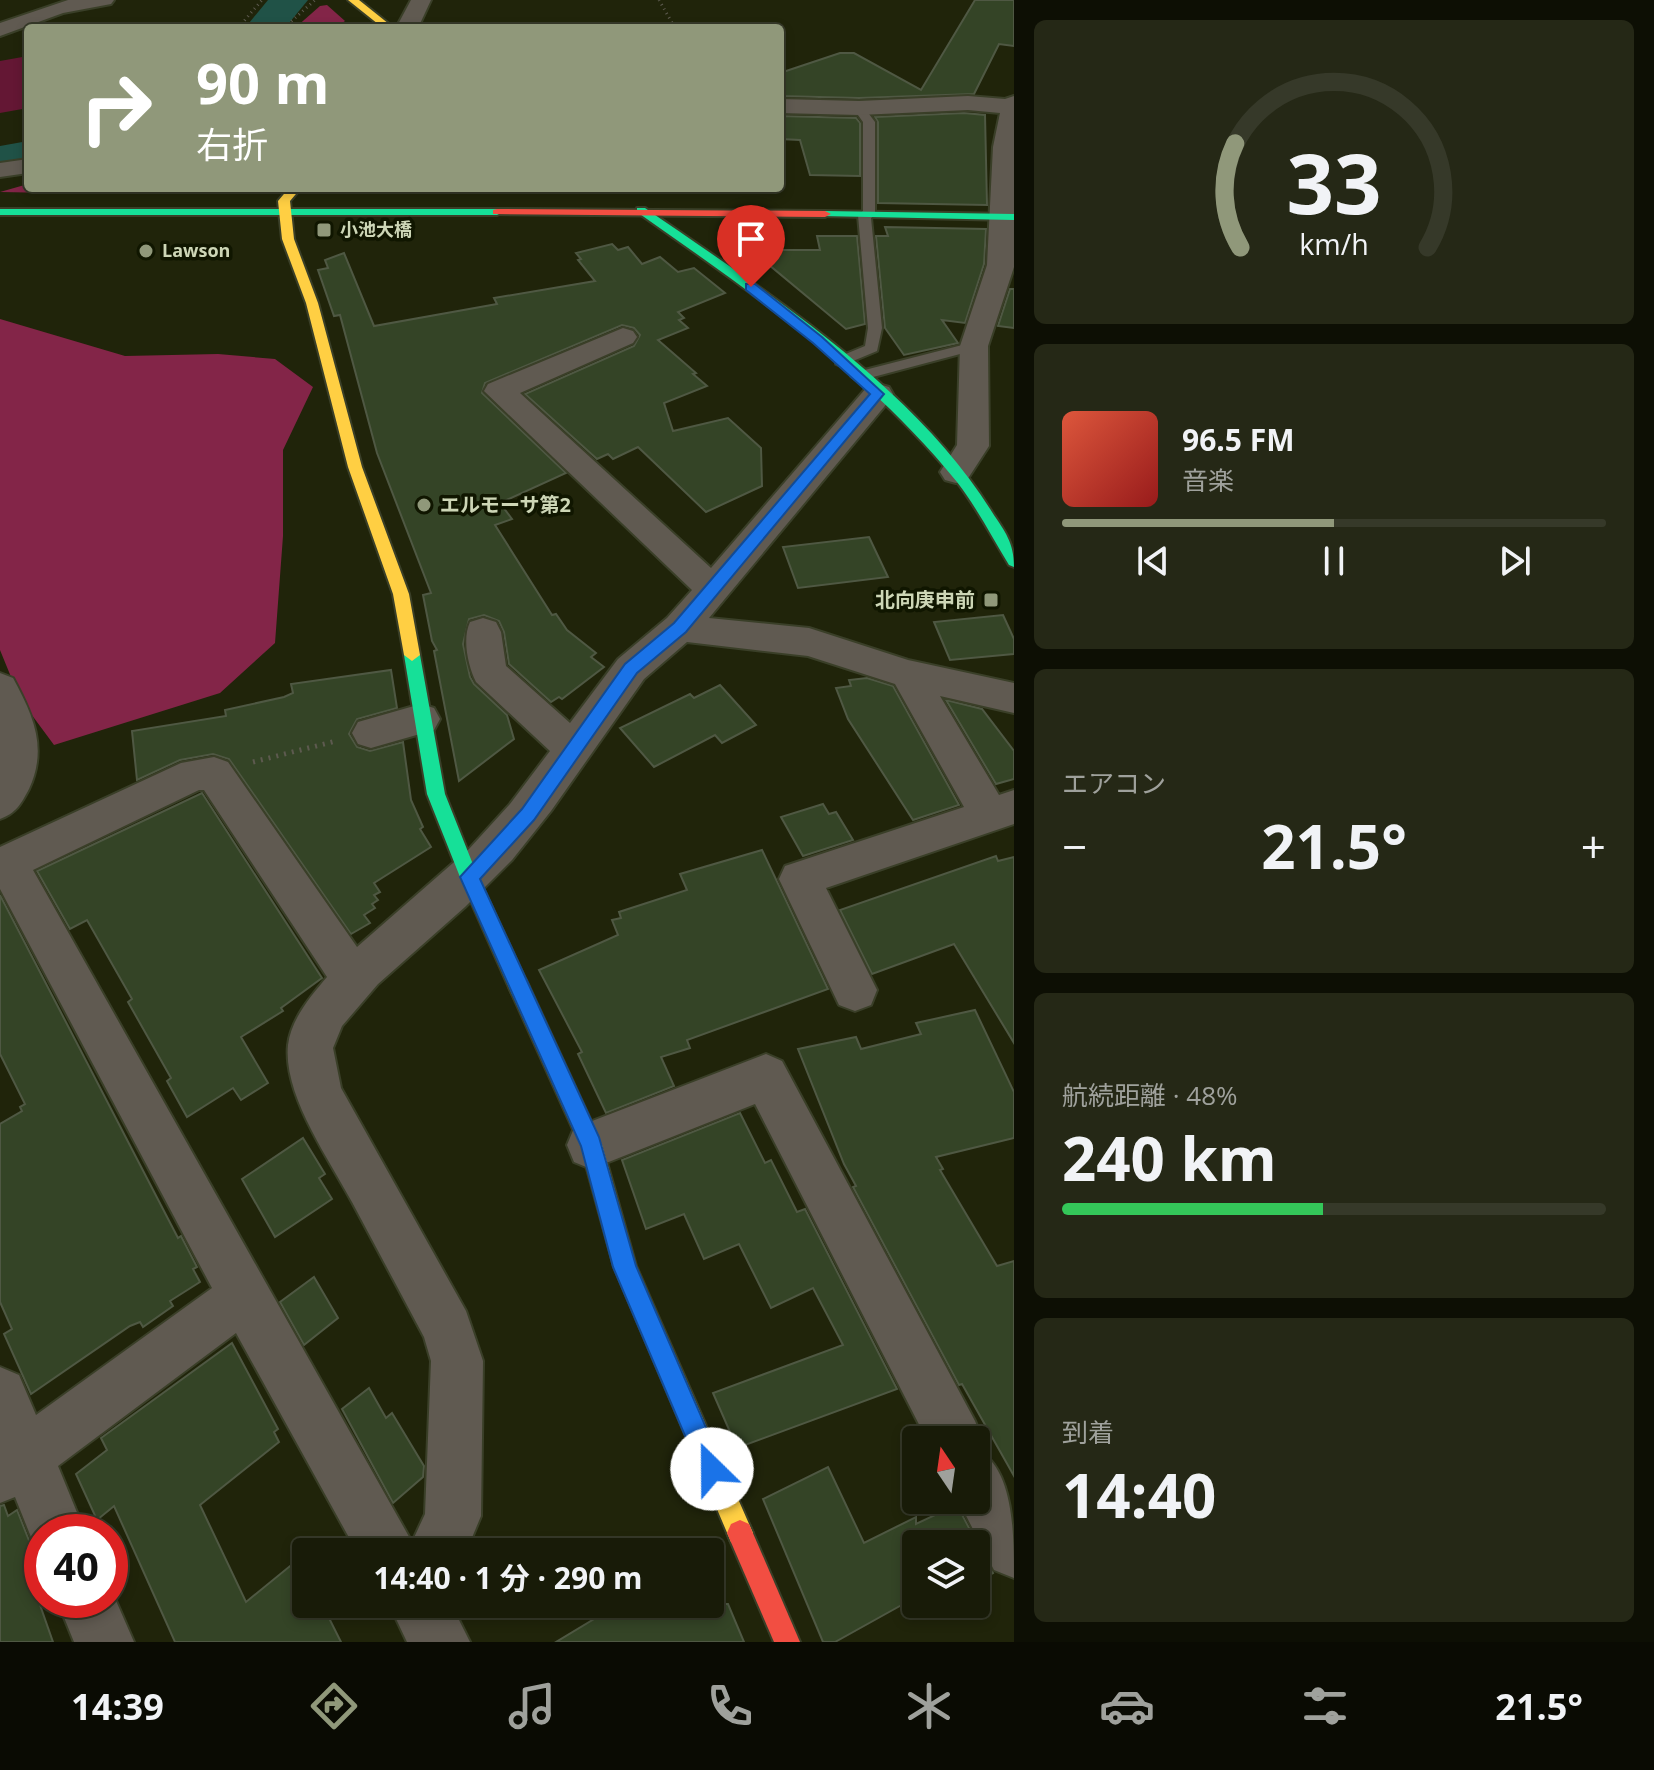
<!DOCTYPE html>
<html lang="ja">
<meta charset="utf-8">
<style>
:root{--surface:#181b08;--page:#252816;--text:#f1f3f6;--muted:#9fa19c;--line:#363929;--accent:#90987a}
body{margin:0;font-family:"Open Sans","Noto Sans JP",sans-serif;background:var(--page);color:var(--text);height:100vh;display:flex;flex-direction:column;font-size:30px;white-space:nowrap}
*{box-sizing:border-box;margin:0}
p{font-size:26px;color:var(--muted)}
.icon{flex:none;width:44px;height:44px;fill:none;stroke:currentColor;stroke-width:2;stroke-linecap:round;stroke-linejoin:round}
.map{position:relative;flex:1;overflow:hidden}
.details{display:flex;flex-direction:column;gap:20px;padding:20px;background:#0d0f04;width:640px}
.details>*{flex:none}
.guide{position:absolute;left:24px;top:24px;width:760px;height:168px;border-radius:8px;box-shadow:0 4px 12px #0003,0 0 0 2px var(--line);background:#90987a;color:#fff;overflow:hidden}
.needle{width:52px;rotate:347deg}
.tools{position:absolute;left:902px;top:1426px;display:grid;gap:16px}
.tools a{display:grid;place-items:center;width:88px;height:88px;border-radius:8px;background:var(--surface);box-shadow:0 4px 12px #0003,0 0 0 2px var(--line);font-size:40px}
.speed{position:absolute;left:24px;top:1514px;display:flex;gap:16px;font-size:40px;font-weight:700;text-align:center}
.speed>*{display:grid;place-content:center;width:104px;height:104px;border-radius:50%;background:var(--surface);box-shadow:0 4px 12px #0003,0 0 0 2px var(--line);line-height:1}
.speed .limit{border:12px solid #d22;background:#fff;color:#111}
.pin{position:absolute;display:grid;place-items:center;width:68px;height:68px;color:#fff;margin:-82px -34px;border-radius:50% 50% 50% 0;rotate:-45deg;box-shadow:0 0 8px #0007}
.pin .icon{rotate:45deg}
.me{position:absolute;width:88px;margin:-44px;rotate:337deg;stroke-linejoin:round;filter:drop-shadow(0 0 6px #0008)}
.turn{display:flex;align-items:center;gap:28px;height:168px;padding:0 40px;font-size:36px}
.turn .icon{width:104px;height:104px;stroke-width:2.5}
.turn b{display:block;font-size:56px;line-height:68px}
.big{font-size:60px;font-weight:700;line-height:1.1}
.details .card{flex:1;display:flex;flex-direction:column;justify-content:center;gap:12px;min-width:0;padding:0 28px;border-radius:12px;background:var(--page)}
.details .dial{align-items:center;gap:0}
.dial svg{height:208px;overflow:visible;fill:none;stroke:var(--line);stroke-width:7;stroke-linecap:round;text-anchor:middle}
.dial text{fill:var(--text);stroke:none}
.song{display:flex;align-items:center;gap:24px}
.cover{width:96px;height:96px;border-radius:12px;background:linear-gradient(135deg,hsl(10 70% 55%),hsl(0 70% 35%))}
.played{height:8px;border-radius:4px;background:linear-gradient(90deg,var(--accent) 50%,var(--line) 50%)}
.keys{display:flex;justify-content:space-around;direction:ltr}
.heat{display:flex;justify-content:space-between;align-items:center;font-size:44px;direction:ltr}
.charge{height:12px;border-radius:6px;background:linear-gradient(90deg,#34c759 48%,var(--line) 0)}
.trip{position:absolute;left:292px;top:1538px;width:432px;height:80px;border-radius:8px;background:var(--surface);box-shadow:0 4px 12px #0003,0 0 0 2px var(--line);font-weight:700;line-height:80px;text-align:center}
.tabs{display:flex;height:128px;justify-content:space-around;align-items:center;background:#0a0b03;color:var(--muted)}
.tabs .icon{width:56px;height:56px}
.tabs .active{color:var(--accent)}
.tabs b{font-size:36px;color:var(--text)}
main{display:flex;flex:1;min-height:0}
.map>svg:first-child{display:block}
.green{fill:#641734}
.forest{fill:#832548}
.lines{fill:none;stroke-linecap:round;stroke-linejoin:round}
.river{fill:#205247;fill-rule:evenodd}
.building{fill:#344426;stroke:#4f5843;stroke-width:2}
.lane-casing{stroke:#3a3f28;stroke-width:4}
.street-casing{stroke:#3a3f28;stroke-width:4}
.fast-casing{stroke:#3a3f28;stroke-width:4}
.slow-casing{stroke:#3a3f28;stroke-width:4}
.jam-casing{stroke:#3a3f28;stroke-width:4}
.path-far1{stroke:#5d5a4f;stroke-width:3;stroke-dasharray:1 4;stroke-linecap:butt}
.path{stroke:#5d5a4f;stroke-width:5;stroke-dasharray:2 6;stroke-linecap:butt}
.lane{fill:#605a51;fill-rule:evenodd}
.street{fill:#605a51;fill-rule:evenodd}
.fast{fill:#16e098;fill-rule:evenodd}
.slow{fill:#ffcf43;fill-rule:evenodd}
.jam{fill:#f24e42;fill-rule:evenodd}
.route{fill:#1a73e8;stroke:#114b97;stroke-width:2}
.poi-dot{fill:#90987a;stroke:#101600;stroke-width:3}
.labels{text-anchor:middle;stroke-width:7;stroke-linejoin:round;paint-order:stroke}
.far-poi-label{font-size:18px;font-weight:bold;fill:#cdd6b6;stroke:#101600;text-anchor:start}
.poi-label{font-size:20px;font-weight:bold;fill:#cdd6b6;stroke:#101600;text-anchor:start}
</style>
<main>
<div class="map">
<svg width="1014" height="1642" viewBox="0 0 1014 1642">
<rect width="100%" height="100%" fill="#20240a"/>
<polygon class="green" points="28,56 28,108 0,113 0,61"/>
<g class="forest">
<polygon points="327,5 345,21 335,28 295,28 320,6"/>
<polygon points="28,184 28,188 125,188 109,194 0,192"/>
<polygon points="0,319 125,356 218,354 275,359 313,387 283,450 283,536 275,643 220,693 54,745 20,699 0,650"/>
</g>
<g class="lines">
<g class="river">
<polygon points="268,0 308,0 285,28 245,28"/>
<polygon points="28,141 28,167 0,172 0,146"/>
</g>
</g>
<g class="building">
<polygon points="975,0 1014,0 1014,46 999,44 974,94 859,98 780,96 780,73 840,53 854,53 921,90"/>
<polygon points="964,113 985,115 987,205 878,203 878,122 875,117"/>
<polygon points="780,116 856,118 860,123 860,176 810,175 800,140 780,139"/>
<polygon points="885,227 986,229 984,264 965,323 942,320 958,343 904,355 885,328 876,236 888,236"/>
<polygon points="817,236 857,236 865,324 846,329 751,250 820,250"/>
<polygon points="612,244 618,250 628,247 642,264 660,257 678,272 694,268 725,293 678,312 684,318 679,320 688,328 658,340 696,373 693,374 707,386 664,403 673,431 728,418 761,448 762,486 706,512 638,447 613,459 608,454 597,459 525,394 634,346 640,335 634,328 622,325 485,383 482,393 566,473 500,503 512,519 495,525 552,615 556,614 567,630 596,653 591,657 604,667 562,699 559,697 551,702 509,664 504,632 499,621 484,615 469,619 463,644 470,677 474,684 507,715 514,739 459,781 434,651 437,650 432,641 423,595 431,593 377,453 340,315 334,316 318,270 328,268 325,260 344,253 374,326 497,304 494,298 595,281 578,260 581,259 576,253"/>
<polygon points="1010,289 1014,289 1014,328 998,326"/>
<polygon points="869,537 888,577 798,588 783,547"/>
<polygon points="1003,615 1014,639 1014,654 950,660 934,622"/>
<polygon points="391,670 397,708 357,719 349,734 357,747 370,751 403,742 411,800 423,827 420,829 431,847 374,883 380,892 374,895 378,900 372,904 375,908 364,915 370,923 351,934 229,759 213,754 180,760 137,780 132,731 226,716 225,710 284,697 293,693 291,684"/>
<polygon points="867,678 893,686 959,805 913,820 848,719 836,688 851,686 849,680"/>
<polygon points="720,685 756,725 722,743 715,735 654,767 620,728 690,694 694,698"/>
<polygon points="946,700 982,709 1014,751 1014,779 996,784"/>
<polygon points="202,793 322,978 281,1008 283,1011 241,1037 268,1083 241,1100 233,1088 187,1117 167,1081 171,1078 128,1002 132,999 87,920 70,929 37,871"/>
<polygon points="823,804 829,814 836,812 853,840 803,856 781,817"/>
<polygon points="762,850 828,989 687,1040 690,1048 661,1057 674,1086 606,1113 578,1054 582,1052 539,970 618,935 612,920 621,918 619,912 687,890 680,874"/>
<polygon points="996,856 998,861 1014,857 1014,1043 954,944 872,974 840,910"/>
<polygon points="0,895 178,1238 181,1236 197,1267 193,1269 200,1282 170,1301 173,1306 143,1327 140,1322 130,1326 31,1394 4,1334 12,1329 0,1302 0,1124 22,1111 20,1107 25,1104 0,1054"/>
<polygon points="975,1010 1014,1092 1014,1138 936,1157 943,1169 940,1170 997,1266 1014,1261 1014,1476 962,1384 959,1385 853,1187 856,1186 844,1164 798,1049 856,1037 861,1049 921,1034 916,1023"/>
<polygon points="740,1113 765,1163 771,1160 797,1212 805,1209 897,1389 737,1448 713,1393 843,1345 813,1288 771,1308 739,1244 704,1259 684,1214 646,1229 622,1160"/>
<polygon points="303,1138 325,1174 319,1178 332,1199 275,1237 242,1179"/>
<polygon points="314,1277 338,1318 304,1345 280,1302"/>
<polygon points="232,1343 278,1429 274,1432 279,1442 200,1505 246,1602 306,1553 306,1604 322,1604 341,1642 175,1642 114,1506 97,1520 76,1474 107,1450 101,1438"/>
<polygon points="369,1388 386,1418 392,1413 424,1466 423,1477 393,1503 342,1409"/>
<polygon points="828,1467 864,1543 916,1517 916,1524 952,1507 954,1511 959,1509 993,1573 976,1582 976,1544 916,1544 916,1597 835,1642 823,1642 763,1499"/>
<polygon points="4,1505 8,1516 17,1510 34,1553 42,1557 42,1574 32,1582 53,1642 0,1642 0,1506"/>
<polygon points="619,1604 728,1604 744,1642 556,1642"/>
</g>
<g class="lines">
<g class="lane-casing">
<g id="lane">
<polygon points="855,106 863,106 875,122 875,215 871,218 882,328 877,351 841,366 836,364 836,358 865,346 868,328 858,215 863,211 863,122 853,108"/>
<polygon points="974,342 981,346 979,349 858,381 851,376 853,373"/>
</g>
</g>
<g class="street-casing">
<g id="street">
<polygon points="68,0 114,0 111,4 63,13 0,36 0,23"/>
<polygon points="411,0 431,0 418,28 396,28"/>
<polygon points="968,96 1005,99 1014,96 1014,267 988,346 989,446 967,480 956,483 945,480 940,472 957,445 960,346 987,265 993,147 1000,113 968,110 859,115 780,113 780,99 859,101"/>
<polygon points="28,159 28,173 0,177 0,163"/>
<path d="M 623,328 L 633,331 L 637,337 L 633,343 L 520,393 L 711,568 L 867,387 L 878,384 L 889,387 L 893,394 L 889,401 L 709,618 L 809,628 L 908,660 L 1014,683 L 1014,713 L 940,696 L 999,795 L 1014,790 L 1014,824 L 826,888 L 877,990 L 871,1005 L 855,1011 L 839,1005 L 779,879 L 785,866 L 964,807 L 895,684 L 808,656 L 687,642 L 644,679 L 551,811 L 512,860 L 465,907 L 378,984 L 342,1026 L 333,1048 L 341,1088 L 466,1311 L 483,1361 L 481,1516 L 466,1552 L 357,1552 L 236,1333 L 58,1466 L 85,1532 L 42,1532 L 42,1554 L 37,1552 L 15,1497 L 0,1503 L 0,1367 L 19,1375 L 36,1415 L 212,1288 L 0,889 L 0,847 L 181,763 L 214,757 L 228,762 L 357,947 L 469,849 L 510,804 L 550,751 L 476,682 C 468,666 462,639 470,622 L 483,618 L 496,622 L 501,632 L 506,666 L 570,723 L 618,659 L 667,618 L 692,590 L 484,391 L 488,384 ZM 199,790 L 204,790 L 327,977 C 311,996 291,1019 288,1045 C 283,1095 329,1159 352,1202 C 376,1247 400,1292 424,1337 L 431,1361 L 425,1514 L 412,1542 L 33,870 Z"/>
<path d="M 0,673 L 13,678 C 33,715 48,748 29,789 C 21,804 16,813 0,819 Z"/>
<polygon points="421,704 434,708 440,719 434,730 371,748 358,744 352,733 358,722"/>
<path d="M 766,1054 L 782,1061 L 975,1421 L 983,1440 L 979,1451 C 1014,1470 1014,1536 1014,1578 L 994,1570 L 958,1500 L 976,1500 L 976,1440 L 927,1440 L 755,1104 L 591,1169 L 574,1162 L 567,1145 L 574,1128 Z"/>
<polygon points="110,1587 134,1642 74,1642 57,1600 110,1600"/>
<polygon points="389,1604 451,1604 470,1642 407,1642"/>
</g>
</g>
<g class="fast-casing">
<g id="fast">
<path d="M 637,208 L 645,208 C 764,290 915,387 992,512 C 1005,532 1014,542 1014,567 L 1009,565 C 992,537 977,508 957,482 C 869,373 751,292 637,212 Z"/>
<polygon points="0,209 497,209 503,212 497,215 0,215"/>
<polygon points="825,211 1014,214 1014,220 821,216 821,212"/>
<polygon points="412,649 420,655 445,794 478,877 529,987 526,994 519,996 512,994 460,877 427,794 404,655"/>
</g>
</g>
<g class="slow-casing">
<g id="slow">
<polygon points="348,0 359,0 394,28 383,28"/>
<polygon points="289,188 301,188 290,201 294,239 318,303 362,467 409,594 420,655 412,661 404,655 393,594 348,467 306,303 282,239 278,201"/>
<polygon points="519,978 526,980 602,1145 636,1266 753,1533 749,1542 740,1546 731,1542 614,1267 581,1147 509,987 512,980"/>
</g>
</g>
<g class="jam-casing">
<g id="jam">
<polygon points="497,209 825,211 831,214 825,217 493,214 493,210"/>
<polygon points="740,1520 749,1524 800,1642 774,1642 727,1533 731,1524"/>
</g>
</g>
<g class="path-far1">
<polyline points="659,0 675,28"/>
<polyline points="238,28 262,0"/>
<polyline points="284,28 315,0"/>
</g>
<polyline class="path" points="253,762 336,741"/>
<use href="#lane" class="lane"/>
<use href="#street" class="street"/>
<use href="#fast" class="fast"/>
<use href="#slow" class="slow"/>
<use href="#jam" class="jam"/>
</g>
<polygon class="route" points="746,284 755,284 822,337 884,394 686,632 637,673 534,820 480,879 599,1137 636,1266 724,1469 721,1478 712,1481 703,1478 613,1267 581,1146 460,877 522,809 625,664 674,623 870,394 813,343 746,290"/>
<g class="poi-dot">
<rect x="316" y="222" width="16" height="16" rx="4"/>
<circle cx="146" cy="251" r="8"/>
<circle cx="424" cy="505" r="8"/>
<rect x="983" y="592" width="16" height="16" rx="4"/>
</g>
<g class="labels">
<g class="far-poi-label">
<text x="340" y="236">小池大橋</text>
<text x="162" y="257">Lawson</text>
</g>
<g class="poi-label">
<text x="440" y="512">エルモーサ第2</text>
<text x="975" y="607" text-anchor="end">北向庚申前</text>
</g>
</g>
</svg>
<div class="tools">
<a><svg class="needle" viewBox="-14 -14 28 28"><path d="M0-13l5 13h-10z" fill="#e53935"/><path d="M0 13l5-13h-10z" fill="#9fa19c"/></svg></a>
<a><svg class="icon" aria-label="layers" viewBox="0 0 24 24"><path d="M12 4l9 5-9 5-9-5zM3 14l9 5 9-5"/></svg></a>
</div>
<div class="speed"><div class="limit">40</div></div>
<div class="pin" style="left:751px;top:287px;background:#d93025"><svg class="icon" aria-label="arrive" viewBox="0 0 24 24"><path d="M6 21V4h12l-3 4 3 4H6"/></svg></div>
<svg class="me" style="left:712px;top:1469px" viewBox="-20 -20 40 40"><circle r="19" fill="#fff"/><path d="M0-13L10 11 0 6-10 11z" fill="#1a73e8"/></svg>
<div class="trip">14:40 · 1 分 · 290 m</div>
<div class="guide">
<div class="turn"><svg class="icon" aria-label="right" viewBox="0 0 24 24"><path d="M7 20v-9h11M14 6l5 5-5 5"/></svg><div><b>90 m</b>右折</div></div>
</div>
</div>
<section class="details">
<div class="card dial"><svg viewBox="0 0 100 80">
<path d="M14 69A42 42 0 1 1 86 69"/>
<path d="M14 69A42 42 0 0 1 12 29" stroke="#90987a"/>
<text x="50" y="56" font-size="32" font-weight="700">33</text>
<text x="50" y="72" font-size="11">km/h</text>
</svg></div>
<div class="card">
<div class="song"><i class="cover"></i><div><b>96.5 FM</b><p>音楽</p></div></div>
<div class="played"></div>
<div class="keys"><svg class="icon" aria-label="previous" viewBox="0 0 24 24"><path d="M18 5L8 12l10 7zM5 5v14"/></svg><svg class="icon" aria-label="pause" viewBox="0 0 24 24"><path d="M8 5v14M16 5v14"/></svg><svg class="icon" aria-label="next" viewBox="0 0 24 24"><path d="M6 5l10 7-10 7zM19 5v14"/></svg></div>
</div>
<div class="card"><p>エアコン</p>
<div class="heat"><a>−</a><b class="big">21.5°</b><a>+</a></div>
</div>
<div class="card"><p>航続距離 · 48%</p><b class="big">240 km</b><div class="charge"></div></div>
<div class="card"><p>到着</p><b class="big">14:40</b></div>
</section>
</main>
<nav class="tabs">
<b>14:39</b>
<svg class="icon active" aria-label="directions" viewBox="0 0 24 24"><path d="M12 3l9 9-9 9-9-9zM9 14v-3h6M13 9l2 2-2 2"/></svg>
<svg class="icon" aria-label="music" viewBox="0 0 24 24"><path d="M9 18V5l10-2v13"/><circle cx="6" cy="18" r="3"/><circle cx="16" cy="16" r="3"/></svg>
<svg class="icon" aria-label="phone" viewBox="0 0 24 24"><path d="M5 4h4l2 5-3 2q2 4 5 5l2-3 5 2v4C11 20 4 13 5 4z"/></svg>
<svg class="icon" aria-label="climate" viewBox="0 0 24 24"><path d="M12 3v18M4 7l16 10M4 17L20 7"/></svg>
<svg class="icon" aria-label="car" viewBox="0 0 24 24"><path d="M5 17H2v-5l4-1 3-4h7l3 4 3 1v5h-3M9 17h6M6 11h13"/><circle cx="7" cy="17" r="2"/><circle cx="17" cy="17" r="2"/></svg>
<svg class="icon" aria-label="filters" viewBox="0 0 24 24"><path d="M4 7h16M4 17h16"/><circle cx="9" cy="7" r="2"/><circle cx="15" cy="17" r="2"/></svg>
<b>21.5°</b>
</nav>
